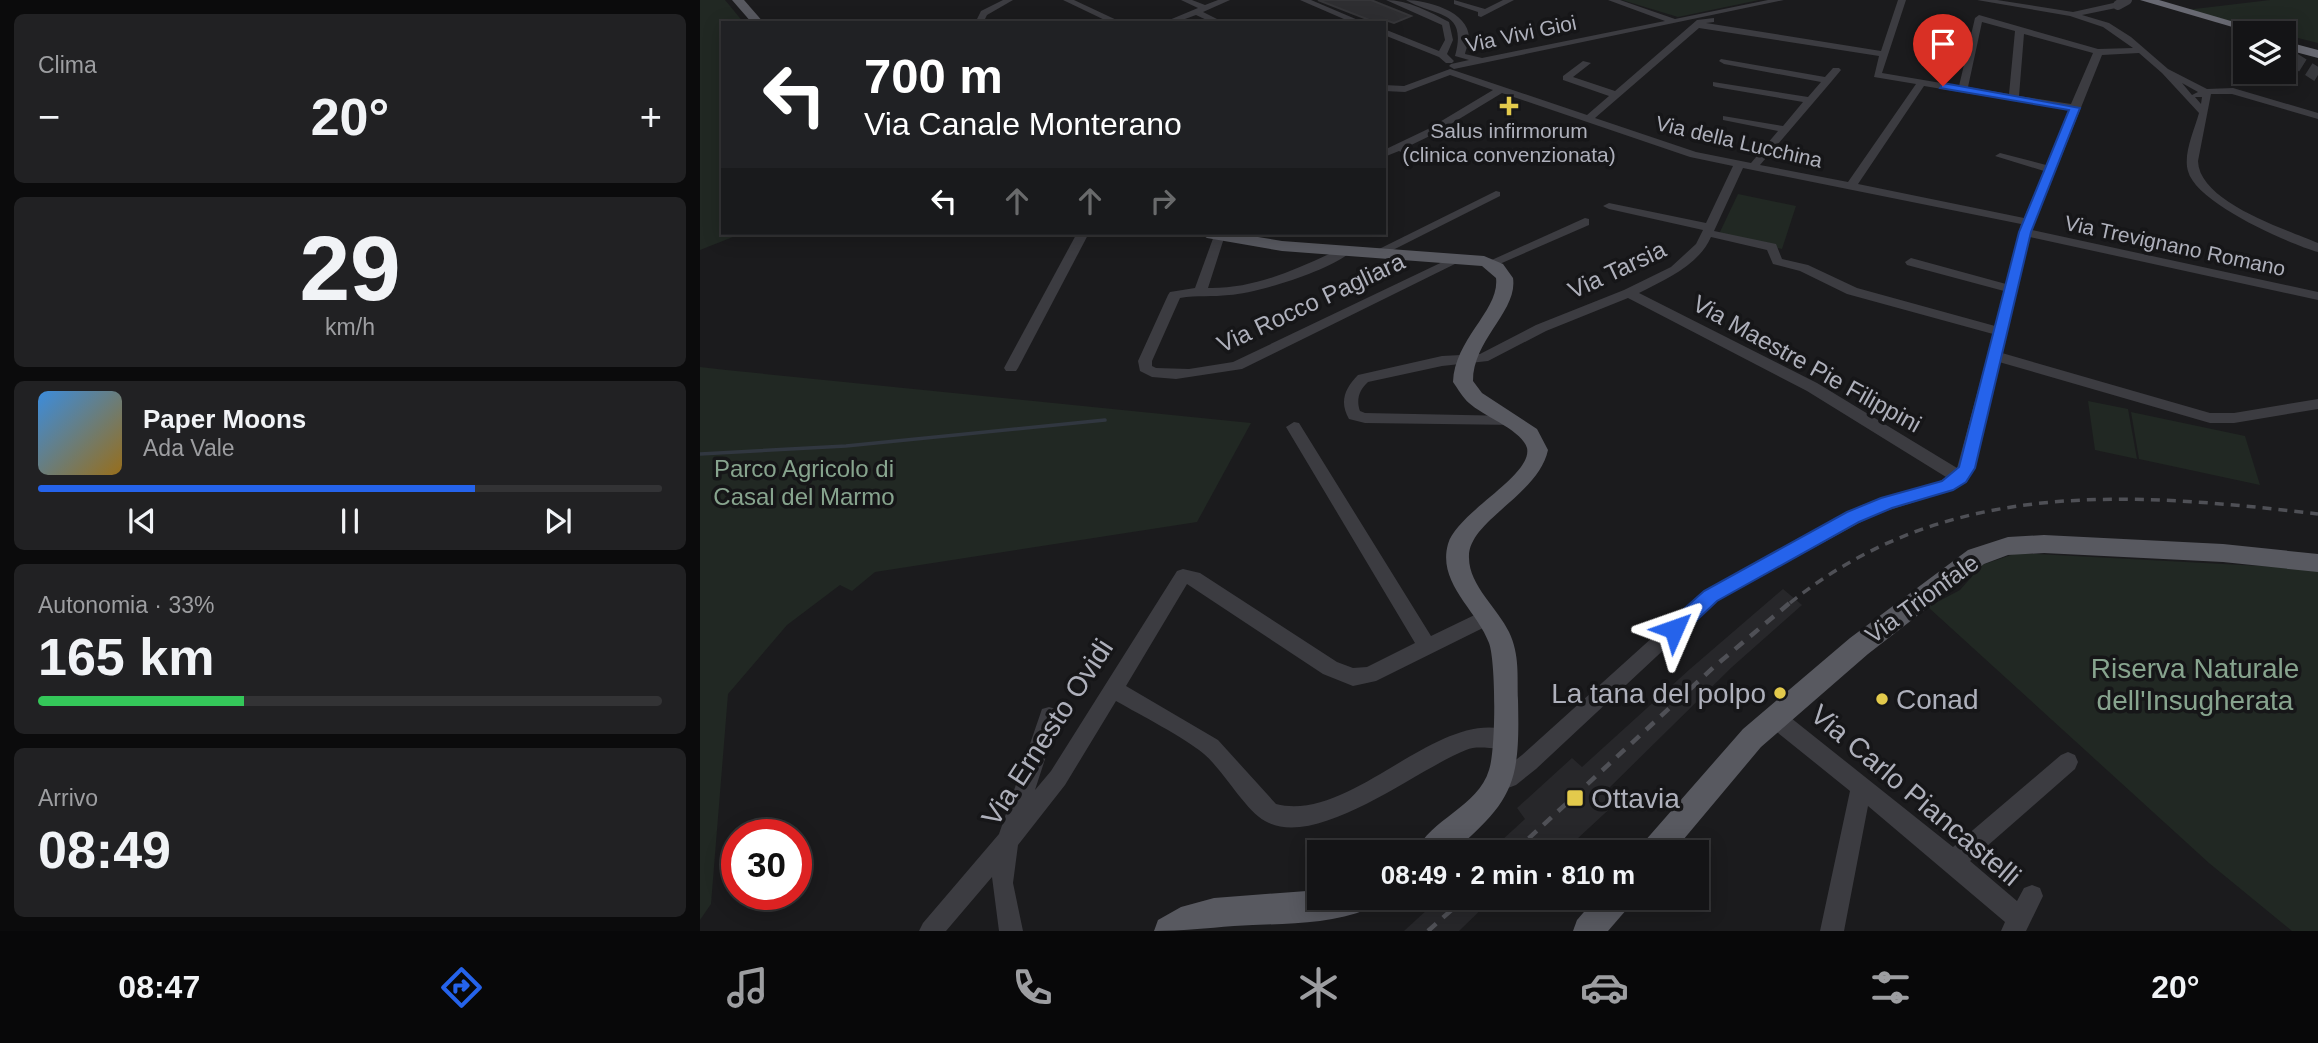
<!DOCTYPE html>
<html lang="it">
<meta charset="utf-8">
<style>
:root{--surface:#141416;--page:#212123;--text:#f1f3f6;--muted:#9d9ea1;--line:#333335;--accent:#2563eb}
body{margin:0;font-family:Arial,sans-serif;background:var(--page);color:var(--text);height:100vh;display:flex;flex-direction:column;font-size:26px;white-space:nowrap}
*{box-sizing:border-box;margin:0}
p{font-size:23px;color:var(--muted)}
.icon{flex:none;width:38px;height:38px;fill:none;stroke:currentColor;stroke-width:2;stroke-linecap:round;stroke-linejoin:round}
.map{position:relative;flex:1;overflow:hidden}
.drawer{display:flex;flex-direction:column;gap:14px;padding:14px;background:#0b0b0c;width:700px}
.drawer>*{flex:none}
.top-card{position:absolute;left:21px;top:21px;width:665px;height:214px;border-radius:0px;box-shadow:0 4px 18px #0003,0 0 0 2px var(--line);background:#202124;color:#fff;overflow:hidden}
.buttons{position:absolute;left:1533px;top:21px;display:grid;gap:14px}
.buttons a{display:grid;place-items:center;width:63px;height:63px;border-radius:0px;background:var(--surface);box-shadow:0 4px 18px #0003,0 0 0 2px var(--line);font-size:35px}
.speed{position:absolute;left:21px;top:819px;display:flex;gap:14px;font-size:35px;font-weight:700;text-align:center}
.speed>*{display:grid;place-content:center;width:91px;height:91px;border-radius:50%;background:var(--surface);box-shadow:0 4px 18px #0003,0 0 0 2px var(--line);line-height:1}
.speed .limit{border:10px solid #d22;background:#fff;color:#111}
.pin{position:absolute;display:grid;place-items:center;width:60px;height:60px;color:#fff;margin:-72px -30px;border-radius:50% 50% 50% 0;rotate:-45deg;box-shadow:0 0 7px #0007}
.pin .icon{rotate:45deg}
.me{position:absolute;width:77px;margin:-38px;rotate:47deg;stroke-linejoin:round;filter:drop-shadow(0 0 5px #0008)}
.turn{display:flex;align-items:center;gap:24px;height:147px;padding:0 28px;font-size:32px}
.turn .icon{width:91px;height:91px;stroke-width:2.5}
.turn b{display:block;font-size:49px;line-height:60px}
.lanes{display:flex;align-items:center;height:66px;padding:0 28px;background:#0003;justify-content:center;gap:35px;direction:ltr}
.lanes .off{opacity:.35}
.big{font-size:52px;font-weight:700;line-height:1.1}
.drawer .card{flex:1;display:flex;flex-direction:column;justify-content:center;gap:10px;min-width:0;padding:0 24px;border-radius:10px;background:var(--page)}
.drawer .dial{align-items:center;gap:0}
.dial b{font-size:91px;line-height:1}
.song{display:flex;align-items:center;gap:21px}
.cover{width:84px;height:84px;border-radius:10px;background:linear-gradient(135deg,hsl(210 70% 55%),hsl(40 70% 35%))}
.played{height:7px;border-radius:4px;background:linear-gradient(90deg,var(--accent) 70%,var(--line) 70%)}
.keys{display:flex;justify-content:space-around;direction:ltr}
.heat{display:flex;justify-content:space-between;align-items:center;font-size:38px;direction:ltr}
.charge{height:10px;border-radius:5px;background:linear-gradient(90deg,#34c759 33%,var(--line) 0)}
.trip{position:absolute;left:607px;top:840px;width:402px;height:70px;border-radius:0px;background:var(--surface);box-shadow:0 4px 18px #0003,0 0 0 2px var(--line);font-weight:700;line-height:70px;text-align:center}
.tab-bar{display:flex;height:112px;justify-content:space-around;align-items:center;background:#080809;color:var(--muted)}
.tab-bar .icon{width:49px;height:49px}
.tab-bar .selected{color:var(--accent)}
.tab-bar b{font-size:32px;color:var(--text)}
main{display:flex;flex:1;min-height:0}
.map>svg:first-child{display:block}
.built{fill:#27272a}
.green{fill:#212823}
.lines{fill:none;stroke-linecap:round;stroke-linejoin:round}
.stream{stroke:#313740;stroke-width:3.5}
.building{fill:#2e2e31;stroke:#353538;stroke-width:2}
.highway-tunnel{stroke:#38393d;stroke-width:14;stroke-dasharray:14 7;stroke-linecap:butt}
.minor{fill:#3c3c41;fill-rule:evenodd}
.major{fill:#585960;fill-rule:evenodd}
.highway{fill:#686972;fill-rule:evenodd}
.rail-far1{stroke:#4f5056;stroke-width:3.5;stroke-dasharray:9 7;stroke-linecap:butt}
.rail{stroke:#4f5056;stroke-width:4.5;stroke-dasharray:11 9;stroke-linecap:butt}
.minor-bridge{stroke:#3c3c41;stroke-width:10}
.route{fill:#2563eb;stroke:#184099;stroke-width:2}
.poi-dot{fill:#e3ca4c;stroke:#161618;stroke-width:2.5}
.labels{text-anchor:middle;stroke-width:7;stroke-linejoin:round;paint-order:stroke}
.far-street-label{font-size:21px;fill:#aeb0bb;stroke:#161618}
.far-poi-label{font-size:21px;fill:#aeb0bb;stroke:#161618}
.street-label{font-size:24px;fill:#aeb0bb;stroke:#161618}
.park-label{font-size:24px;fill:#87a48e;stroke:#161618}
.near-park-label{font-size:28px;fill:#87a48e;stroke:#161618}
.near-poi-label{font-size:28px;fill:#aeb0bb;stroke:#161618;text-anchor:start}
.near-street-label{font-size:28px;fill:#aeb0bb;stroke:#161618}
</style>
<main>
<section class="drawer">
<div class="card"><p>Clima</p>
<div class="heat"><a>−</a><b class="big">20°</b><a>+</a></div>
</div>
<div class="card dial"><b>29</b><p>km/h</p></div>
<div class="card">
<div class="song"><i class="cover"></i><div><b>Paper Moons</b><p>Ada Vale</p></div></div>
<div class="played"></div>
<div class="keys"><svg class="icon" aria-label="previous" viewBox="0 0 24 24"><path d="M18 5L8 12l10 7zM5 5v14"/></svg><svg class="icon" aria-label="pause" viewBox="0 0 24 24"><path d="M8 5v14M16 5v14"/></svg><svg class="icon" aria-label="next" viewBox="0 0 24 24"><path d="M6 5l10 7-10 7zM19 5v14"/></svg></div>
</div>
<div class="card"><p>Autonomia · 33%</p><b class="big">165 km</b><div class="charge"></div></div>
<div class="card"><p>Arrivo</p><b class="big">08:49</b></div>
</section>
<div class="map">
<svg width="1618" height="931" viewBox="0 0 1618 931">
<rect width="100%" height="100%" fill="#1b1b1d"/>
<g class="built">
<polygon points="1083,589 1102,605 1032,667 907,790 917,802 863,852 857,852 850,845 843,852 789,852 825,819 817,808 872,758 882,767 990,669"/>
<polygon points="740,898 793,898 759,931 704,931"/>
</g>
<g class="green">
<polygon points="0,0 25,0 44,23 23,23 23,233 43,233 0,250"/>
<polygon points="922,0 1059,0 978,17"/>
<polygon points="1570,0 1618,0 1618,43 1486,10"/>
<polygon points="1038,194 1096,206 1082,249 1019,234"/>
<polygon points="0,367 26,370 551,423 497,522 175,572 152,591 140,585 87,625 28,694 11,904 0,920"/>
<polygon points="1388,401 1428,409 1437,459 1395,450"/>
<polygon points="1431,412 1545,436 1560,485 1439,459"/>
<polygon points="1317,553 1618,569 1618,931 1592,931 1509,863 1228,607 1260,590 1282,565"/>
</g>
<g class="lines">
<polyline class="stream" points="0,454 146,446 405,420"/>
</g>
<polygon class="building" points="618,0 671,0 711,16 694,23 685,20 677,23"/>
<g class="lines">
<polyline class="highway-tunnel" points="1591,58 1618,75"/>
<g class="minor">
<polygon points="303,0 313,0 287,15 283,23 275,23 281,11"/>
<polygon points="363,0 374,0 423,23 411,23"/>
<polygon points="481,0 492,0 505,5 518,0 530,0 503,12 525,23 513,23 496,15 474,23 462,23 498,8"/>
<polygon points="600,0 611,0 665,23 653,23"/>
<path d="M 686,0 C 708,0 730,12 749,22 L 753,40 L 747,54 L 754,61 L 752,63 L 746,63 L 739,57 L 684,35 L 684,29 L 739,51 L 745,40 L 742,25 Z"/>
<path d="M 706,0 C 726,0 769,11 769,38 C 769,43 766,49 765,54 L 782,58 L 965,21 L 908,0 L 920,0 L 975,19 L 1068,0 L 1084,0 L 754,69 L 749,66 L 751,64 L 769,60 L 755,56 C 768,9 735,17 706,0 Z"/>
<polygon points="754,0 785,9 803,0 814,0 781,17 778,16 778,12 754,4"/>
<path d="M 1198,0 L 1206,0 L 1182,73 L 1259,86 L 1275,18 L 1279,15 L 1398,49 L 1433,48 L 1403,27 L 1370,16 L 1277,0 L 1297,0 L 1373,12 L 1418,2 L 1422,5 L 1421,7 L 1382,15 L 1409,23 L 1431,37 L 1468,69 L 1507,89 L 1533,88 L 1618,113 L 1618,119 L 1532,94 L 1511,94 L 1498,161 C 1499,202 1585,229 1618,243 L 1618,252 C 1587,243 1496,203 1488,171 C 1483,154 1494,131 1499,113 L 1462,73 L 1439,53 L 1402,55 L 1332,230 L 1618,292 L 1618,300 L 1330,237 L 1302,353 L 1510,413 L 1534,413 L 1618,399 L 1618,409 L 1534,423 L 1510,423 L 1299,362 L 1272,473 L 1267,482 L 1249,491 L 1174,515 L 1016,601 L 836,769 L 816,785 L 800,791 L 793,788 L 790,781 L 793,774 L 803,770 L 822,755 L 1004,591 L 1162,505 L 1237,483 L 1246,477 L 1107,391 L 928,298 L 846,331 L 788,361 L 742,366 L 668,382 C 659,390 656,400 660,411 L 665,413 L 812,416 L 820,421 L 817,425 L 665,423 L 649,419 C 639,402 645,388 658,375 L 742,356 L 780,354 L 836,325 L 924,290 L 971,267 L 996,244 L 1003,230 L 909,209 L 903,206 L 909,203 L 1006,223 L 1033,166 L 990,157 L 802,93 L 736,133 L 707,147 L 735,161 L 735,165 L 727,165 L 699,151 L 684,157 L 684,150 L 728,129 L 793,90 L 750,75 L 705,92 L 684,91 L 684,85 L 704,86 L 750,69 L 887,115 L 909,96 L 863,80 L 863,76 L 883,61 L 891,63 L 873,77 L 915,91 L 997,20 L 1014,18 L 1014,22 L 1006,23 L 1181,51 ZM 1282,22 L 1315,31 L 1309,94 L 1268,87 ZM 999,28 L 1179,56 L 1174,77 L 1216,84 L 1148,182 L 1060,165 L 1131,82 L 1141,70 L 1139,68 L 1133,68 L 1125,77 L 1021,59 L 1019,61 L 1024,64 L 1121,82 L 1108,97 L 1013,82 L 1013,86 L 1016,87 L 1103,102 L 1083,126 L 1023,116 L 1023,120 L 1078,131 L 1051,163 L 996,152 L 895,118 ZM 1324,34 L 1393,53 L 1371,104 L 1319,96 ZM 1482,83 L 1498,92 L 1492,95 ZM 1224,86 L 1369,110 L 1346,165 L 1300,153 L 1295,156 L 1344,171 L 1324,218 L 1158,184 ZM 1495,97 L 1502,97 L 1501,104 ZM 1043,168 L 1321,224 L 1306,284 L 1211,258 L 1205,262 L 1207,265 L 1304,291 L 1295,326 L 1157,288 L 1108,265 L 1082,259 L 1076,244 L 1014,231 ZM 1011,237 L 1067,250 L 1073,264 L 1100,271 L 1147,294 L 1293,334 L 1257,468 L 1117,383 L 939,293 C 966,279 998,266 1011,237 Z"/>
<polygon points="796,191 800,192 800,196 681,256 677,257 671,253"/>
<polygon points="885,218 889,219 889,225 795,266 791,267 785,263"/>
<polygon points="377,233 389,233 318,368 316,371 306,371 304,368"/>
<path d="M 515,233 L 525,235 L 508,288 C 556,289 599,268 642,248 L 650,248 L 652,251 C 631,270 559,293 529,295 C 513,297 497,295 480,298 L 452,361 L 452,366 L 456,368 L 489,369 L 533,362 L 755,256 L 763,256 L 765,259 L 542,369 L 476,379 L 452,377 L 440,371 L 438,361 L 468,295 L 470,292 L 495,288 Z"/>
<path d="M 594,422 L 599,423 L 731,636 L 787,609 L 793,611 L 796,617 L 793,623 L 676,681 L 653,686 L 623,674 L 487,584 L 426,686 L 518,740 L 576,804 C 653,824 740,703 813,732 L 816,739 L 813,746 C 798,752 780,744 766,750 C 717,769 616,851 565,821 C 545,810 523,770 504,754 C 482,736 442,716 416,701 L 365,785 L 318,845 L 313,883 L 323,931 L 299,931 L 292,877 L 246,931 L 219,931 L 223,923 L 299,834 L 342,709 L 349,707 L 356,709 L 359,716 L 335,790 L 351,771 L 477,571 L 483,569 L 500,573 L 637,662 L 653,668 L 667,667 L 715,643 L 586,427 Z"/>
<polygon points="1074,708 1081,710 1253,847 1361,755 1368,752 1375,755 1378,762 1375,769 1270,861 1317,901 1324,888 1332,885 1340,888 1343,896 1326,931 1301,931 1305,922 1168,806 1144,931 1120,931 1150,791 1067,724 1064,717 1067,710"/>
</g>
<g class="major">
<polygon points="32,0 44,0 64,23 52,23"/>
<path d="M 499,233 L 533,233 L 582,241 L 784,256 L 803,264 L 813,278 C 818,311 773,339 773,381 L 782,393 L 837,429 L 848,450 C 838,496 767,521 769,558 C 769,585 798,609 809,632 C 820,655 817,676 818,700 C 820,781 815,799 753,852 L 716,852 C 730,819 778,807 789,770 C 796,750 796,662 789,643 C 777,610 737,583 748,544 C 757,512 833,476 827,448 C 822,430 783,416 769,403 C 763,398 758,389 753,382 C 755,338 800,310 796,278 L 782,266 L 582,251 L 507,238 Z"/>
<polygon points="1344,535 1523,544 1618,554 1618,572 1523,562 1344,553 1308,555 1284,564 1168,654 1061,747 973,852 939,852 944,842 1043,729 1150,638 1268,550 1308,537"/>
<path d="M 620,890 L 620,898 L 672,898 L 668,909 C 626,926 579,923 534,926 C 507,928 481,931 454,931 L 458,920 L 481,907 L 514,898 Z"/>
<polygon points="896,898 931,898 927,909 908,931 873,931 877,920"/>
</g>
<g class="highway">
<polygon points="1440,0 1459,0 1572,33 1553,33"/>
<polygon points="1584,41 1618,50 1618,58 1584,49"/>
</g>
<path class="rail-far1" d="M 1090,603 C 1247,477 1430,492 1618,514"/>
<g class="rail">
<polyline points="814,852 1015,666 1092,601"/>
<polyline points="728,931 765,898"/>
</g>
<polyline class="minor-bridge" points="1418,5 1427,0"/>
</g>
<polygon class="route" points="1243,83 1380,108 1331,232 1275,468 1266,482 1253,490 1192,508 1159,522 1017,601 981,635 968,635 965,629 968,623 1004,591 1147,512 1181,498 1242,481 1259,467 1319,232 1369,110 1240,88"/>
<g class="poi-dot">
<path d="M805.5 95.5h7v7h7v7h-7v7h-7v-7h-7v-7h7z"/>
<circle cx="1080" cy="693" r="7"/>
<circle cx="1182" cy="699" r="7"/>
<rect x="866" y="789" width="18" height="18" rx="3.5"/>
</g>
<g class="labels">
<g class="far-street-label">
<text transform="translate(821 34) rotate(-12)" y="7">Via Vivi Gioi</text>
<text transform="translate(1039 142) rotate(13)" y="7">Via della Lucchina</text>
<text transform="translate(1475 246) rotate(12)" y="7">Via Trevignano Romano</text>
</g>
<g class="far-poi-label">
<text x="809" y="138">Salus infirmorum<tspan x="809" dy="24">(clinica convenzionata)</tspan></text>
</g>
<g class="street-label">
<text transform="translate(917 270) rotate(-25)" y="8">Via Tarsia</text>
<text transform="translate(611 303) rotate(-25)" y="8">Via Rocco Pagliara</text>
<text transform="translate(1107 364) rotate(29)" y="8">Via Maestre Pie Filippini</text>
<text transform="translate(1222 599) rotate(-36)" y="8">Via Trionfale</text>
</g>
<g class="park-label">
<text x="104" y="477">Parco Agricolo di<tspan x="104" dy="28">Casal del Marmo</tspan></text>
</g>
<g class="near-park-label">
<text x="1495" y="678">Riserva Naturale<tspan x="1495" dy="32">dell'Insugherata</tspan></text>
</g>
<g class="near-poi-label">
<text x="1066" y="703" text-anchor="end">La tana del polpo</text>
<text x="1196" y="709">Conad</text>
<text x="891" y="808">Ottavia</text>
</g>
<g class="near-street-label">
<text transform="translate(347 732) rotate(-57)" y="10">Via Ernesto Ovidi</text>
<text transform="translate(1216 795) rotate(40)" y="10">Via Carlo Piancastelli</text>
</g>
</g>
</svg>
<div class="buttons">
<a><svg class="icon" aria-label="layers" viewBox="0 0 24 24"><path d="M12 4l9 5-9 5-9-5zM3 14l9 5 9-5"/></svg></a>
</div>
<div class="speed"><div class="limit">30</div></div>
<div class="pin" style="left:1243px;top:86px;background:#d93025"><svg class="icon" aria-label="arrive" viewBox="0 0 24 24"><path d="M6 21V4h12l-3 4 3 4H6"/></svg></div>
<svg class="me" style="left:974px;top:629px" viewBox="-20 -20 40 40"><path d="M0-17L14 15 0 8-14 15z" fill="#2563eb" stroke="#fff" stroke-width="4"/></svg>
<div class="trip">08:49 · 2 min · 810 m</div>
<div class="top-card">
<div class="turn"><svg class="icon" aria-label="left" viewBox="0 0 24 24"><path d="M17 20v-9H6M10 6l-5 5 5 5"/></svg><div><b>700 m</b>Via Canale Monterano</div></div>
<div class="lanes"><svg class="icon" aria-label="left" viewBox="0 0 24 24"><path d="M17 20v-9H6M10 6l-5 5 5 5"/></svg><svg class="icon off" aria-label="ahead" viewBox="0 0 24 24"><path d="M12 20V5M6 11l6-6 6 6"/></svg><svg class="icon off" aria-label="ahead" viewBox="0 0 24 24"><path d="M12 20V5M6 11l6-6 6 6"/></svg><svg class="icon off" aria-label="right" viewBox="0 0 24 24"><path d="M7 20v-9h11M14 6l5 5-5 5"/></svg></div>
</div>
</div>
</main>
<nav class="tab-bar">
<b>08:47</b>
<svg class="icon selected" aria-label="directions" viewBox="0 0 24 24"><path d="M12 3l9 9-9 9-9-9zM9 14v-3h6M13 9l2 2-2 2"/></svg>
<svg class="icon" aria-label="music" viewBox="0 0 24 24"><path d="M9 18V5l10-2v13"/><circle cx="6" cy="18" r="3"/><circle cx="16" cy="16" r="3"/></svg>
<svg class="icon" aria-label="phone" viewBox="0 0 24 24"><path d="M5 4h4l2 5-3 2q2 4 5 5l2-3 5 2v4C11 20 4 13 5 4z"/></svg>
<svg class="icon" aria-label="climate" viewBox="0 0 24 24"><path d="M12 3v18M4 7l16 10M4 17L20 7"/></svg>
<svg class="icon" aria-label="car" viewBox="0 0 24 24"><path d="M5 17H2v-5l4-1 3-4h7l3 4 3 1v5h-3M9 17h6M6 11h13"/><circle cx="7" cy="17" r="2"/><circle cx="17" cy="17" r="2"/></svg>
<svg class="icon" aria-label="filters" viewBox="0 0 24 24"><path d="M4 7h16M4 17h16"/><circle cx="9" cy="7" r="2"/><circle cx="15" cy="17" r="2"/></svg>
<b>20°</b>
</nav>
